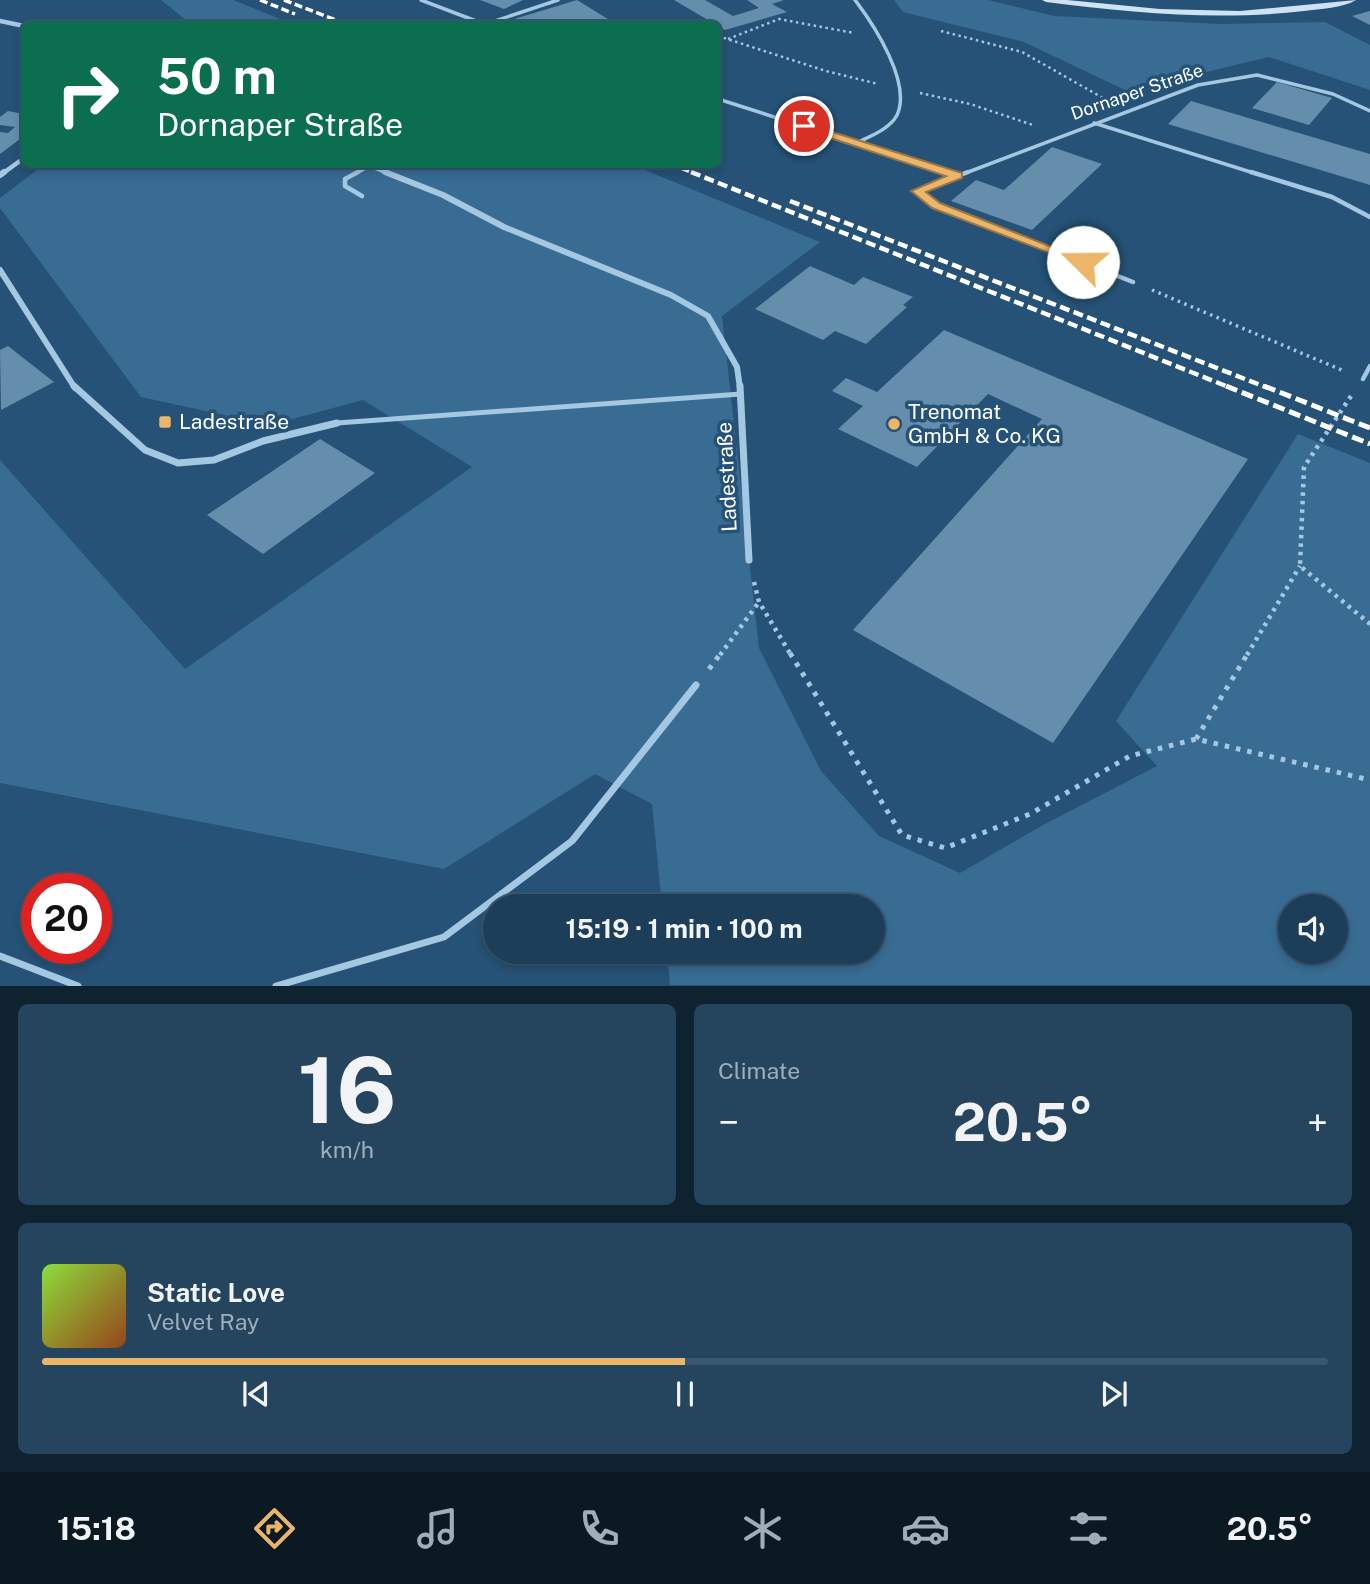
<!DOCTYPE html>
<meta charset="utf-8">
<style>
:root{--surface:#1c3e58;--page:#25455e;--text:#f1f3f6;--muted:#a0aeba;--line:#3a576e;--accent:#ecb66a}
body{margin:0;font-family:"Public Sans",sans-serif;background:var(--page);color:var(--text);height:100vh;display:flex;flex-direction:column;font-size:26px;white-space:nowrap}
*{box-sizing:border-box;margin:0}
p{font-size:23px;color:var(--muted)}
.icon{flex:none;width:38px;height:38px;fill:none;stroke:currentColor;stroke-width:2;stroke-linecap:round;stroke-linejoin:round}
.map{position:relative;height:986px;overflow:hidden}
.sheet{display:flex;flex-direction:column;gap:18px;padding:18px;background:#0f2230;flex:1}
.sheet>*{flex:none}
.hud{position:absolute;left:21px;top:21px;width:700px;height:147px;border-radius:10px;box-shadow:0 4px 10px #0003,0 0 0 2px var(--line);background:#0b6e4f;color:#fff;overflow:hidden}
.tools{position:absolute;left:1278px;top:894px;display:grid;gap:14px}
.tools a{display:grid;place-items:center;width:70px;height:70px;border-radius:50%;background:var(--surface);box-shadow:0 4px 10px #0003,0 0 0 2px var(--line);font-size:35px}
.speed{position:absolute;left:21px;top:873px;display:flex;gap:14px;font-size:35px;font-weight:700;text-align:center}
.speed>*{display:grid;place-content:center;width:91px;height:91px;border-radius:50%;background:var(--surface);box-shadow:0 4px 10px #0003,0 0 0 2px var(--line);line-height:1}
.speed .limit{border:10px solid #d22;background:#fff;color:#111}
.pin{position:absolute;display:grid;place-items:center;width:60px;height:60px;color:#fff;margin:-30px;border:4px solid #fff;border-radius:50%;box-shadow:0 2px 7px #0007}
.me{position:absolute;width:77px;margin:-38px;rotate:292deg;stroke-linejoin:round;filter:drop-shadow(0 0 5px #0008)}
.turn{display:flex;align-items:center;gap:24px;height:147px;padding:0 21px;font-size:32px}
.turn .icon{width:91px;height:91px;stroke-width:2.5}
.turn b{display:block;font-size:49px;line-height:60px}
.big{font-size:52px;font-weight:700;line-height:1.1}
.sheet .card{flex:1;display:flex;flex-direction:column;justify-content:center;gap:10px;min-width:0;padding:0 24px;border-radius:10px;background:var(--page)}
.sheet .dial{align-items:center;gap:0}
.dial b{font-size:91px;line-height:1}
.song{display:flex;align-items:center;gap:21px}
.cover{width:84px;height:84px;border-radius:10px;background:linear-gradient(135deg,hsl(90 70% 55%),hsl(20 70% 35%))}
.played{height:7px;border-radius:4px;background:linear-gradient(90deg,var(--accent) 50%,var(--line) 50%)}
.keys{display:flex;justify-content:space-around;direction:ltr}
.heat{display:flex;justify-content:space-between;align-items:center;font-size:38px;direction:ltr}
.sheet .tiles{flex:1;display:grid;gap:18px;grid-template-columns:1fr 1fr}
.card:last-child{grid-column:span 2}
.trip{position:absolute;left:483px;top:894px;width:402px;height:70px;border-radius:35px;background:var(--surface);box-shadow:0 4px 10px #0003,0 0 0 2px var(--line);font-weight:700;line-height:70px;text-align:center}
.dock{display:flex;height:112px;justify-content:space-around;align-items:center;background:#0b1923;color:var(--muted)}
.dock .icon{width:49px;height:49px}
.dock .selected{color:var(--accent)}
.dock b{font-size:32px;color:var(--text)}
.map>svg:first-child{display:block}
.green{fill:#386c93;fill-rule:evenodd}
.building{fill:#658ead}
.lines{fill:none;stroke-linecap:round;stroke-linejoin:round}
.path-far3{stroke:#a5c8e2;stroke-width:2.5;stroke-dasharray:2.5 3.5;stroke-linecap:butt}
.path-far2{stroke:#a5c8e2;stroke-width:3.5;stroke-dasharray:2.5 4.5;stroke-linecap:butt}
.path-far1{stroke:#a5c8e2;stroke-width:4.5;stroke-dasharray:3.5 5;stroke-linecap:butt}
.path{stroke:#a5c8e2;stroke-width:5;stroke-dasharray:4.5 7;stroke-linecap:butt}
.service-far3{stroke:#a5c8e2;stroke-width:3.5}
.service-far2{stroke:#a5c8e2;stroke-width:4.5}
.service-far1{stroke:#a5c8e2;stroke-width:5}
.service{stroke:#a5c8e2;stroke-width:7}
.minor-far2{stroke:#a5c8e2;stroke-width:4.5}
.minor-far1{stroke:#a5c8e2;stroke-width:6}
.minor{stroke:#a5c8e2;stroke-width:7}
.secondary{fill:#cee2f3;fill-rule:evenodd}
.rail-far2{stroke:#fff;stroke-width:3.5;stroke-dasharray:8 3.5;stroke-linecap:butt}
.rail-far1{stroke:#fff;stroke-width:4.5;stroke-dasharray:10 4.5;stroke-linecap:butt}
.rail{stroke:#fff;stroke-width:5;stroke-dasharray:12 5;stroke-linecap:butt}
.route{fill:#ecb66a;stroke:#997645;stroke-width:2}
.poi-dot{fill:#ecb66a;stroke:#255276;stroke-width:2.5}
.labels{text-anchor:middle;stroke-width:7;stroke-linejoin:round;paint-order:stroke}
.far-street-label{font-size:18px;fill:#fff;stroke:#255276}
.poi-label{font-size:21px;fill:#fff;stroke:#255276;text-anchor:start}
.street-label{font-size:21px;fill:#fff;stroke:#255276}
</style>
<div class="map">
<svg width="1370" height="986" viewBox="0 0 1370 986">
<rect width="100%" height="100%" fill="#255276"/>
<g class="green">
<polygon points="161,0 233,0 293,24 191,24"/>
<polygon points="894,0 988,0 1054,16 1221,24 1325,22 1370,45 1370,90 1269,57 1127,91 1024,42 903,12"/>
<path d="M 45,164 L 633,165 L 820,242 L 722,316 L 759,648 L 821,771 L 879,836 L 960,873 L 1043,825 L 1157,766 L 1116,721 L 1298,434 L 1370,463 L 1370,985 L 670,985 L 667,952 L 873,952 L 873,906 L 662,906 L 652,804 L 595,774 L 444,869 L 0,783 L 0,460 L 185,669 L 472,467 L 363,400 L 270,425 L 141,397 L 0,208 L 0,198 ZM 1290,906 L 1335,906 L 1335,952 L 1290,952 Z"/>
</g>
<g class="building">
<polygon points="480,0 523,0 504,9"/>
<polygon points="577,0 616,24 518,24 511,20"/>
<polygon points="674,0 705,0 733,16 759,8 747,0 784,0 772,4 787,12 725,30"/>
<polygon points="1370,11 1370,25 1352,16"/>
<polygon points="1277,82 1332,98 1309,125 1252,108"/>
<polygon points="1191,101 1370,154 1370,185 1168,124"/>
<polygon points="8,111 24,114 24,136 0,154 0,132 8,133 15,127 0,125 0,117"/>
<polygon points="1052,147 1102,164 1032,230 951,201 976,180 1004,190"/>
<polygon points="810,266 854,285 863,277 913,297 903,305 907,307 866,344 835,331 823,340 755,309"/>
<polygon points="944,330 1248,459 1053,743 853,630 1042,419 988,394 917,467 838,429 863,406 832,391 846,378 877,392"/>
<polygon points="8,346 54,382 1,410 0,350"/>
<polygon points="320,439 375,473 263,554 207,515"/>
</g>
<g class="lines">
<g class="path-far3">
<polyline points="941,31 1022,52 1103,98"/>
<polyline points="718,36 826,71 878,84"/>
<polyline points="728,39 779,19 854,33"/>
<polyline points="920,93 970,104 1033,125"/>
</g>
<polyline class="path-far2" points="1152,290 1344,371"/>
<g class="path-far1">
<polyline points="1351,396 1304,467 1300,566 1370,624"/>
<polyline points="754,582 759,602 791,655"/>
<polyline points="720,655 759,602"/>
<polyline points="1247,655 1300,566"/>
</g>
<g class="path">
<polyline points="790,653 902,835 945,848 1030,814 1130,756 1196,739 1370,780"/>
<polyline points="709,669 721,653"/>
<polyline points="1196,739 1248,653"/>
</g>
<g class="service-far3">
<polyline points="421,0 484,24"/>
<path d="M 855,0 C 874,25 912,83 897,115 C 890,129 870,136 857,143"/>
<polyline points="486,24 558,0"/>
<polyline points="718,99 953,174"/>
<polyline points="1094,123 1257,174"/>
<polyline points="355,174 369,166"/>
<polyline points="963,174 1198,85 1257,75 1333,94 1370,111"/>
</g>
<g class="service-far2">
<polyline points="358,172 345,179 345,186 362,196"/>
<polyline points="947,172 957,175"/>
<polyline points="968,172 917,191 936,205 1133,282"/>
<polyline points="1251,172 1332,197 1370,217"/>
<polyline points="1363,379 1370,366"/>
</g>
<polyline class="service-far1" points="337,423 741,394"/>
<g class="service">
<polyline points="0,956 78,986"/>
<polyline points="276,986 444,937 572,841 696,685"/>
</g>
<g class="minor-far2">
<polyline points="0,21 24,26"/>
<polyline points="366,164 390,174"/>
<polyline points="2,174 24,158"/>
</g>
<g class="minor-far1">
<polyline points="385,172 443,195 504,227 671,295 708,316 737,367 740,388"/>
<polyline points="0,175 4,172"/>
<polyline points="0,270 75,388"/>
</g>
<g class="minor">
<polyline points="74,386 145,450 178,463 214,460 263,441 337,423"/>
<polyline points="740,386 749,560"/>
</g>
<path class="secondary" d="M 1042,0 L 1067,0 L 1160,9 L 1240,11 L 1356,0 C 1343,8 1320,9 1304,11 C 1218,21 1132,13 1046,2 Z"/>
<g class="rail-far2">
<polyline points="260,0 295,14"/>
<polyline points="284,0 346,24"/>
<polyline points="671,164 695,174"/>
</g>
<g class="rail-far1">
<polyline points="691,172 1231,388"/>
<polyline points="790,201 1268,388"/>
</g>
<g class="rail">
<polyline points="1226,386 1370,444"/>
<polyline points="1264,386 1370,428"/>
</g>
</g>
<polygon class="route" points="804,123 962,173 962,178 926,192 940,203 1090,262 1088,264 1079,264 932,208 911,191 946,176 800,128 798,126"/>
<g class="poi-dot">
<rect x="158" y="415" width="14" height="14" rx="3.5"/>
<circle cx="894" cy="424" r="7"/>
</g>
<g class="labels">
<g class="far-street-label">
<text transform="translate(1137 92) rotate(-19)" y="6">Dornaper Straße</text>
</g>
<g class="poi-label">
<text x="908" y="419">Trenomat<tspan x="908" dy="24">GmbH &amp; Co. KG</tspan></text>
<text x="179" y="429">Ladestraße</text>
</g>
<g class="street-label">
<text transform="translate(727 477) rotate(-93)" y="7">Ladestraße</text>
</g>
</g>
</svg>
<div class="tools">
<a><svg class="icon" aria-label="sound" viewBox="0 0 24 24"><path d="M4 9h4l5-4v14l-5-4H4zM17 9q2 3 0 6"/></svg></a>
</div>
<div class="speed"><div class="limit">20</div></div>
<div class="pin" style="left:804px;top:126px;background:#d93025"><svg class="icon" aria-label="arrive" viewBox="0 0 24 24"><path d="M6 21V4h12l-3 4 3 4H6"/></svg></div>
<svg class="me" style="left:1083px;top:262px" viewBox="-20 -20 40 40"><circle r="19" fill="#fff"/><path d="M0-13L10 11 0 6-10 11z" fill="#ecb66a"/></svg>
<div class="trip">15:19 · 1 min · 100 m</div>
<div class="hud">
<div class="turn"><svg class="icon" aria-label="right" viewBox="0 0 24 24"><path d="M7 20v-9h11M14 6l5 5-5 5"/></svg><div><b>50 m</b>Dornaper Straße</div></div>
</div>
</div>
<section class="sheet">
<div class="tiles">
<div class="card dial"><b>16</b><p>km/h</p></div>
<div class="card"><p>Climate</p>
<div class="heat"><a>−</a><b class="big">20.5°</b><a>+</a></div>
</div>
<div class="card">
<div class="song"><i class="cover"></i><div><b>Static Love</b><p>Velvet Ray</p></div></div>
<div class="played"></div>
<div class="keys"><svg class="icon" aria-label="previous" viewBox="0 0 24 24"><path d="M18 5L8 12l10 7zM5 5v14"/></svg><svg class="icon" aria-label="pause" viewBox="0 0 24 24"><path d="M8 5v14M16 5v14"/></svg><svg class="icon" aria-label="next" viewBox="0 0 24 24"><path d="M6 5l10 7-10 7zM19 5v14"/></svg></div>
</div>
</div>
</section>
<nav class="dock">
<b>15:18</b>
<svg class="icon selected" aria-label="directions" viewBox="0 0 24 24"><path d="M12 3l9 9-9 9-9-9zM9 14v-3h6M13 9l2 2-2 2"/></svg>
<svg class="icon" aria-label="music" viewBox="0 0 24 24"><path d="M9 18V5l10-2v13"/><circle cx="6" cy="18" r="3"/><circle cx="16" cy="16" r="3"/></svg>
<svg class="icon" aria-label="phone" viewBox="0 0 24 24"><path d="M5 4h4l2 5-3 2q2 4 5 5l2-3 5 2v4C11 20 4 13 5 4z"/></svg>
<svg class="icon" aria-label="climate" viewBox="0 0 24 24"><path d="M12 3v18M4 7l16 10M4 17L20 7"/></svg>
<svg class="icon" aria-label="car" viewBox="0 0 24 24"><path d="M5 17H2v-5l4-1 3-4h7l3 4 3 1v5h-3M9 17h6M6 11h13"/><circle cx="7" cy="17" r="2"/><circle cx="17" cy="17" r="2"/></svg>
<svg class="icon" aria-label="filters" viewBox="0 0 24 24"><path d="M4 7h16M4 17h16"/><circle cx="9" cy="7" r="2"/><circle cx="15" cy="17" r="2"/></svg>
<b>20.5°</b>
</nav>
